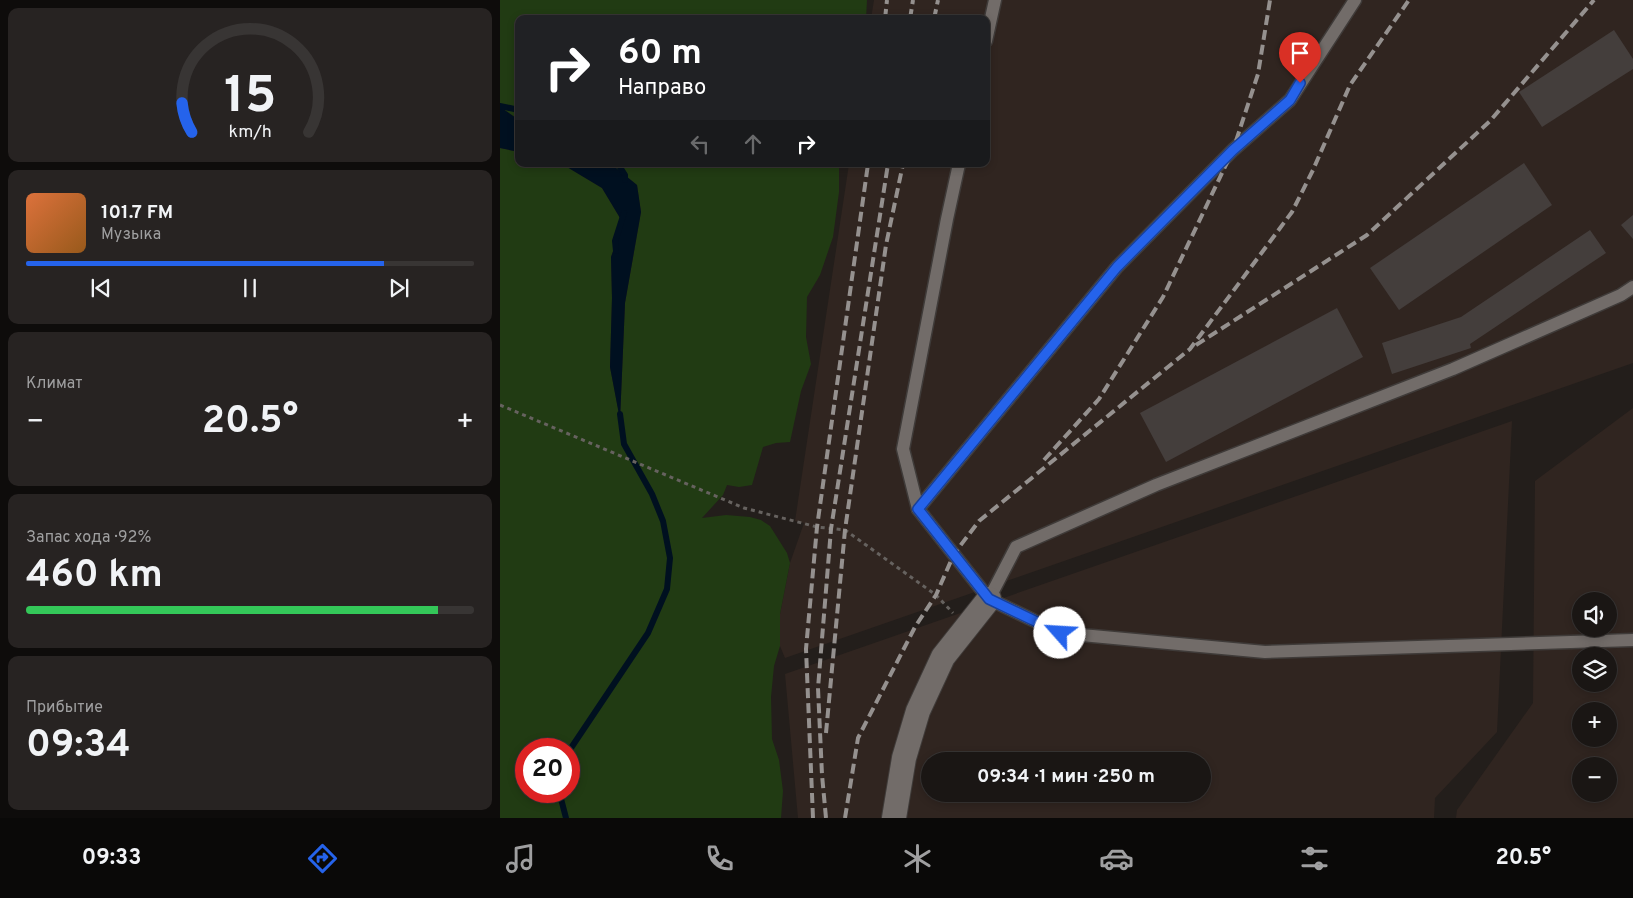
<!DOCTYPE html>
<html lang="ru">
<meta charset="utf-8">
<style>
:root{--surface:#1a1614;--page:#272322;--text:#f1f3f6;--muted:#9f9fa0;--line:#383534;--accent:#2563eb}
body{margin:0;font-family:Overpass,sans-serif;background:var(--page);color:var(--text);height:100vh;display:flex;flex-direction:column;font-size:19px;white-space:nowrap}
*{box-sizing:border-box;margin:0}
p{font-size:16px;color:var(--muted)}
.icon{flex:none;width:28px;height:28px;fill:none;stroke:currentColor;stroke-width:2;stroke-linecap:round;stroke-linejoin:round}
.map{position:relative;flex:1;overflow:hidden}
.details{display:flex;flex-direction:column;gap:8px;padding:8px;background:#0e0c0b;width:500px}
.details>*{flex:none}
.hud{position:absolute;left:15px;top:15px;width:475px;height:152px;border-radius:10px;box-shadow:0 2px 8px #0003,0 0 0 1px var(--line);background:#202124;color:#fff;overflow:hidden}
.controls{position:absolute;left:1072px;top:592px;display:grid;gap:10px}
.controls a{display:grid;place-items:center;width:45px;height:45px;border-radius:50%;background:var(--surface);box-shadow:0 2px 8px #0003,0 0 0 1px var(--line);font-size:25px}
.speed{position:absolute;left:15px;top:738px;display:flex;gap:10px;font-size:25px;font-weight:700;text-align:center}
.speed>*{display:grid;place-content:center;width:65px;height:65px;border-radius:50%;background:var(--surface);box-shadow:0 2px 8px #0003,0 0 0 1px var(--line);line-height:1}
.speed .limit{border:8px solid #d22;background:#fff;color:#111}
.pin{position:absolute;display:grid;place-items:center;width:42px;height:42px;color:#fff;margin:-51px -21px;border-radius:50% 50% 50% 0;rotate:-45deg;box-shadow:0 0 5px #0007}
.pin .icon{rotate:45deg}
.me{position:absolute;width:55px;margin:-28px;rotate:296deg;stroke-linejoin:round;filter:drop-shadow(0 0 4px #0008)}
.turn{display:flex;align-items:center;gap:18px;height:105px;padding:0 20px;font-size:22px}
.turn .icon{width:65px;height:65px;stroke-width:2.5}
.turn b{display:block;font-size:35px;line-height:42px}
.lanes{display:flex;align-items:center;height:48px;padding:0 20px;background:#0003;justify-content:center;gap:25px;direction:ltr}
.lanes .off{opacity:.35}
.big{font-size:38px;font-weight:700;line-height:1.1}
.details .tile{flex:1;display:flex;flex-direction:column;justify-content:center;gap:8px;min-width:0;padding:0 18px;border-radius:10px;background:var(--page)}
.details .dial{align-items:center;gap:0}
.dial svg{height:130px;overflow:visible;fill:none;stroke:var(--line);stroke-width:7;stroke-linecap:round;text-anchor:middle}
.dial text{fill:var(--text);stroke:none}
.song{display:flex;align-items:center;gap:15px}
.cover{width:60px;height:60px;border-radius:8px;background:linear-gradient(135deg,hsl(20 70% 55%),hsl(30 70% 35%))}
.played{height:5px;border-radius:2px;background:linear-gradient(90deg,var(--accent) 80%,var(--line) 80%)}
.keys{display:flex;justify-content:space-around;direction:ltr}
.heat{display:flex;justify-content:space-between;align-items:center;font-size:28px;direction:ltr}
.charge{height:8px;border-radius:4px;background:linear-gradient(90deg,#34c759 92%,var(--line) 0)}
.trip{position:absolute;left:421px;top:752px;width:290px;height:50px;border-radius:25px;background:var(--surface);box-shadow:0 2px 8px #0003,0 0 0 1px var(--line);font-weight:700;line-height:50px;text-align:center}
.menu{display:flex;height:80px;justify-content:space-around;align-items:center;background:#0a0908;color:var(--muted)}
.menu .icon{width:35px;height:35px}
.menu .selected{color:var(--accent)}
.menu b{font-size:22px;color:var(--text)}
main{display:flex;flex:1;min-height:0}
.map>svg:first-child{display:block}
.built{fill:#302520;fill-rule:evenodd}
.green{fill:#213b13;fill-rule:evenodd}
.water{fill:#001020}
.lines{fill:none;stroke-linecap:round;stroke-linejoin:round}
.stream{stroke:#001020;stroke-width:6}
.building{fill:#443e3c}
.lane-casing{stroke:#3f3b39;stroke-width:15}
.street-casing{stroke:#3f3b39;stroke-width:26}
.path{stroke:#66625f;stroke-width:3;stroke-dasharray:4 4;stroke-linecap:butt}
.lane{stroke:#726c69;stroke-width:12}
.street{stroke:#726c69;stroke-width:24}
.rail{stroke:#95918f;stroke-width:4;stroke-dasharray:10 5;stroke-linecap:butt}
.route-casing{stroke:#184099;stroke-width:12}
.route{stroke:#2563eb;stroke-width:9}
</style>
<main>
<section class="details">
<div class="tile dial"><svg viewBox="0 0 100 80">
<path d="M14 69A42 42 0 1 1 86 69"/>
<path d="M14 69A42 42 0 0 1 8 51" stroke="#2563eb"/>
<text x="50" y="56" font-size="32" font-weight="700">15</text>
<text x="50" y="72" font-size="11">km/h</text>
</svg></div>
<div class="tile">
<div class="song"><i class="cover"></i><div><b>101.7 FM</b><p>Музыка</p></div></div>
<div class="played"></div>
<div class="keys"><svg class="icon" aria-label="previous" viewBox="0 0 24 24"><path d="M18 5L8 12l10 7zM5 5v14"/></svg><svg class="icon" aria-label="pause" viewBox="0 0 24 24"><path d="M8 5v14M16 5v14"/></svg><svg class="icon" aria-label="next" viewBox="0 0 24 24"><path d="M6 5l10 7-10 7zM19 5v14"/></svg></div>
</div>
<div class="tile"><p>Климат</p>
<div class="heat"><a>−</a><b class="big">20.5°</b><a>+</a></div>
</div>
<div class="tile"><p>Запас хода · 92%</p><b class="big">460 km</b><div class="charge"></div></div>
<div class="tile"><p>Прибытие</p><b class="big">09:34</b></div>
</section>
<div class="map">
<svg width="1133" height="818" viewBox="0 0 1133 818">
<rect width="100%" height="100%" fill="#231e1b"/>
<g class="built">
<polygon points="374,0 1133,0 1133,363 285,658 280,646 280,614 290,563 304,523 295,521 349,164 486,164 486,19 371,19"/>
<path d="M 1133,408 L 1133,818 L 956,818 L 957,810 L 1033,703 L 1035,481 ZM 1081,601 L 1109,601 L 1109,629 L 1081,629 ZM 1081,656 L 1109,656 L 1109,684 L 1081,684 ZM 1081,711 L 1109,711 L 1109,739 L 1081,739 ZM 1081,766 L 1109,766 L 1109,794 L 1081,794 Z"/>
<path d="M 1012,421 L 997,732 L 935,798 L 934,818 L 298,818 L 285,674 ZM 430,761 L 702,761 L 702,794 L 430,794 Z"/>
</g>
<g class="green">
<polygon points="0,0 367,0 366,19 19,19 19,120 0,107"/>
<path d="M 0,148 L 19,152 L 19,164 L 62,164 L 102,188 L 123,223 L 111,257 L 112,298 L 110,367 L 120,418 L 125,303 L 141,212 L 137,185 L 111,164 L 339,164 L 339,192 L 333,237 L 320,275 L 307,297 L 306,337 L 311,364 L 301,391 L 290,442 L 276,443 L 263,447 L 252,485 L 239,487 L 227,485 L 223,495 L 202,518 L 226,515 L 250,517 L 261,520 L 270,526 L 287,553 L 290,563 L 280,614 L 280,646 L 274,666 L 271,697 L 272,739 L 279,760 L 283,791 L 281,818 L 0,818 ZM 26,749 L 69,749 L 69,791 L 26,791 Z"/>
</g>
<g class="water">
<polygon points="0,107 19,120 19,152 0,148"/>
<polygon points="62,164 111,164 137,185 141,212 125,303 120,420 110,367 112,298 111,257 123,223 102,188"/>
</g>
<g class="lines">
<g class="stream">
<polyline points="0,106 19,110"/>
<polyline points="118,164 125,175 125,180"/>
<polyline points="116,251 115,241 124,213"/>
<polyline points="69,751 148,633 167,589 170,558 163,521 152,494 124,444 120,414"/>
<polyline points="59,791 66,818"/>
</g>
</g>
<g class="building">
<polygon points="1114,30 1133,59 1133,69 1042,127 1019,92"/>
<polygon points="1024,163 1052,205 899,310 870,268"/>
<polygon points="1133,215 1133,239 1121,225"/>
<polygon points="1090,230 1106,253 970,344 971,348 892,374 882,343 961,317"/>
<polygon points="837,308 863,357 666,462 640,413"/>
</g>
<g class="lines">
<g class="lane-casing">
<g id="lane">
<polyline points="486,41 495,0"/>
<polyline points="459,164 447,219 403,449 418,509 489,599 560,633 765,652 1133,640"/>
<polyline points="418,509 617,267 733,150 790,100 855,0"/>
<polyline points="489,599 516,547 656,485 953,369 1121,295 1133,287"/>
</g>
</g>
<g class="street-casing">
<polyline id="street" points="394,818 404,758 418,711 443,657 489,599"/>
</g>
<polyline class="path" points="0,405 244,508 317,527 345,530 436,595 453,613"/>
<use href="#lane" class="lane"/>
<use href="#street" class="street"/>
<g class="rail">
<polyline points="385,19 387,0"/>
<polyline points="410,19 413,0"/>
<polyline points="434,19 438,0"/>
<polyline points="696,345 867,235 990,121 1094,0"/>
<polyline points="544,460 599,399 663,297 733,150 758,74 770,0"/>
<polyline points="326,733 345,530 386,245 403,164"/>
<polyline points="313,818 306,649 317,527 368,164"/>
<polyline points="326,818 322,775 318,688 331,529 388,164"/>
<polyline points="345,818 358,738 415,627 436,595 454,554 479,521 690,349 792,212 813,170 850,85 909,0"/>
</g>
</g>
<g class="lines">
<g class="route-casing">
<polyline id="route" points="560,633 489,599 418,509 617,267 733,150 790,100 800,83"/>
</g>
<use href="#route" class="route"/>
</g>
</svg>
<div class="controls">
<a><svg class="icon" aria-label="sound" viewBox="0 0 24 24"><path d="M4 9h4l5-4v14l-5-4H4zM17 9q2 3 0 6"/></svg></a>
<a><svg class="icon" aria-label="layers" viewBox="0 0 24 24"><path d="M12 4l9 5-9 5-9-5zM3 14l9 5 9-5"/></svg></a>
<a>+</a>
<a>−</a>
</div>
<div class="speed"><div class="limit">20</div></div>
<div class="pin" style="left:800px;top:83px;background:#d93025"><svg class="icon" aria-label="arrive" viewBox="0 0 24 24"><path d="M6 21V4h12l-3 4 3 4H6"/></svg></div>
<svg class="me" style="left:560px;top:633px" viewBox="-20 -20 40 40"><circle r="19" fill="#fff"/><path d="M0-13L10 11 0 6-10 11z" fill="#2563eb"/></svg>
<div class="trip">09:34 · 1 мин · 250 m</div>
<div class="hud">
<div class="turn"><svg class="icon" aria-label="right" viewBox="0 0 24 24"><path d="M7 20v-9h11M14 6l5 5-5 5"/></svg><div><b>60 m</b>Направо</div></div>
<div class="lanes"><svg class="icon off" aria-label="left" viewBox="0 0 24 24"><path d="M17 20v-9H6M10 6l-5 5 5 5"/></svg><svg class="icon off" aria-label="ahead" viewBox="0 0 24 24"><path d="M12 20V5M6 11l6-6 6 6"/></svg><svg class="icon" aria-label="right" viewBox="0 0 24 24"><path d="M7 20v-9h11M14 6l5 5-5 5"/></svg></div>
</div>
</div>
</main>
<nav class="menu">
<b>09:33</b>
<svg class="icon selected" aria-label="directions" viewBox="0 0 24 24"><path d="M12 3l9 9-9 9-9-9zM9 14v-3h6M13 9l2 2-2 2"/></svg>
<svg class="icon" aria-label="music" viewBox="0 0 24 24"><path d="M9 18V5l10-2v13"/><circle cx="6" cy="18" r="3"/><circle cx="16" cy="16" r="3"/></svg>
<svg class="icon" aria-label="phone" viewBox="0 0 24 24"><path d="M5 4h4l2 5-3 2q2 4 5 5l2-3 5 2v4C11 20 4 13 5 4z"/></svg>
<svg class="icon" aria-label="climate" viewBox="0 0 24 24"><path d="M12 3v18M4 7l16 10M4 17L20 7"/></svg>
<svg class="icon" aria-label="car" viewBox="0 0 24 24"><path d="M5 17H2v-5l4-1 3-4h7l3 4 3 1v5h-3M9 17h6M6 11h13"/><circle cx="7" cy="17" r="2"/><circle cx="17" cy="17" r="2"/></svg>
<svg class="icon" aria-label="filters" viewBox="0 0 24 24"><path d="M4 7h16M4 17h16"/><circle cx="9" cy="7" r="2"/><circle cx="15" cy="17" r="2"/></svg>
<b>20.5°</b>
</nav>
